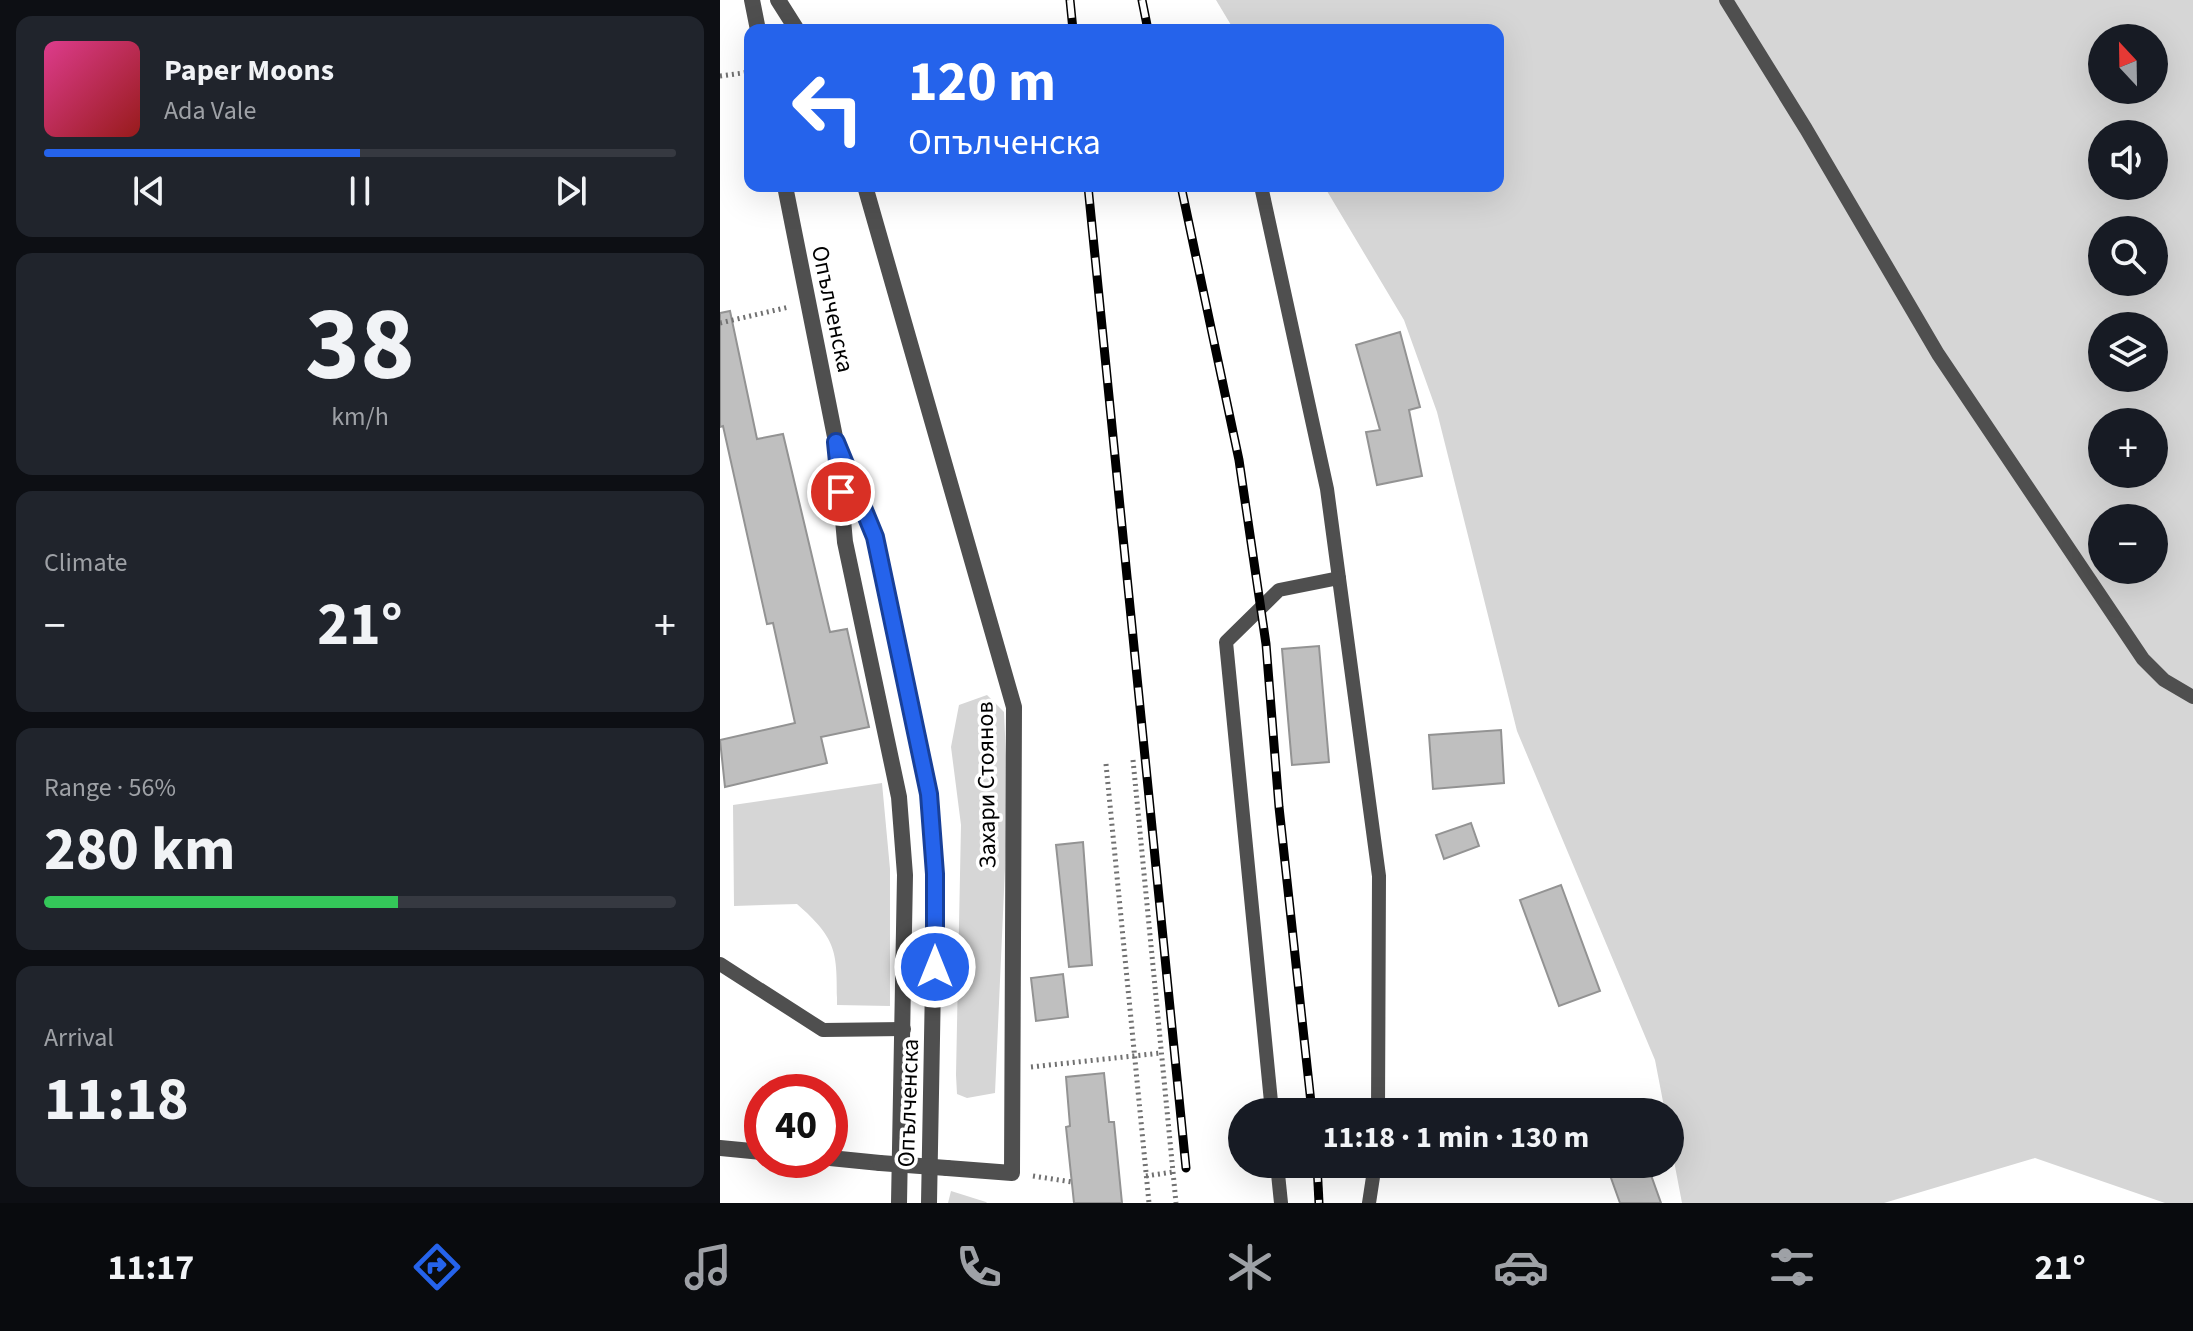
<!DOCTYPE html>
<meta charset="utf-8">
<style>
:root{--surface:#171b24;--page:#20242c;--text:#f1f3f6;--muted:#9ea1a6;--line:#363941;--accent:#2563eb}
body{margin:0;font-family:"Source Sans 3",sans-serif;background:var(--page);color:var(--text);height:100vh;display:flex;flex-direction:column;font-size:30px;white-space:nowrap}
*{box-sizing:border-box;margin:0}
p{font-size:26px;color:var(--muted)}
.icon{flex:none;width:44px;height:44px;fill:none;stroke:currentColor;stroke-width:2;stroke-linecap:round;stroke-linejoin:round}
.map{position:relative;flex:1;overflow:hidden}
.side{display:flex;flex-direction:column;gap:16px;padding:16px;background:#0d0f14;width:720px}
.side>*{flex:none}
.guide{position:absolute;left:24px;top:24px;width:760px;height:168px;border-radius:16px;box-shadow:0 8px 32px #0002;background:#2563eb;color:#fff;overflow:hidden}
.needle{width:52px;rotate:338deg}
.controls{position:absolute;left:1368px;top:24px;display:grid;gap:16px}
.controls a{display:grid;place-items:center;width:80px;height:80px;border-radius:50%;background:var(--surface);box-shadow:0 8px 32px #0002;font-size:40px}
.speed{position:absolute;left:24px;top:1074px;display:flex;gap:16px;font-size:40px;font-weight:700;text-align:center}
.speed>*{display:grid;place-content:center;width:104px;height:104px;border-radius:50%;background:var(--surface);box-shadow:0 8px 32px #0002;line-height:1}
.speed .limit{border:12px solid #d22;background:#fff;color:#111}
.pin{position:absolute;display:grid;place-items:center;width:68px;height:68px;color:#fff;margin:-34px;border:4px solid #fff;border-radius:50%;box-shadow:0 2px 8px #0007}
.me{position:absolute;width:88px;margin:-44px;rotate:0deg;stroke-linejoin:round;filter:drop-shadow(0 0 6px #0008)}
.turn{display:flex;align-items:center;gap:28px;height:168px;padding:0 32px;font-size:36px}
.turn .icon{width:104px;height:104px;stroke-width:2.5}
.turn b{display:block;font-size:56px;line-height:68px}
.big{font-size:60px;font-weight:700;line-height:1.1}
.side .widget{flex:1;display:flex;flex-direction:column;justify-content:center;gap:12px;min-width:0;padding:0 28px;border-radius:16px;background:var(--page)}
.side .dial{align-items:center;gap:0}
.dial b{font-size:104px;line-height:1}
.song{display:flex;align-items:center;gap:24px}
.cover{width:96px;height:96px;border-radius:12px;background:linear-gradient(135deg,hsl(330 70% 55%),hsl(0 70% 35%))}
.played{height:8px;border-radius:4px;background:linear-gradient(90deg,var(--accent) 50%,var(--line) 50%)}
.keys{display:flex;justify-content:space-around;direction:ltr}
.heat{display:flex;justify-content:space-between;align-items:center;font-size:44px;direction:ltr}
.charge{height:12px;border-radius:6px;background:linear-gradient(90deg,#34c759 56%,var(--line) 0)}
.trip{position:absolute;left:508px;top:1098px;width:456px;height:80px;border-radius:40px;background:var(--surface);box-shadow:0 8px 32px #0002;font-weight:700;line-height:80px;text-align:center}
.tab-bar{display:flex;height:128px;justify-content:space-around;align-items:center;background:#090b0e;color:var(--muted)}
.tab-bar .icon{width:56px;height:56px}
.tab-bar .active{color:var(--accent)}
.tab-bar b{font-size:36px;color:var(--text)}
main{display:flex;flex:1;min-height:0}
.map>svg:first-child{display:block}
.green{fill:#d6d6d6;fill-rule:evenodd}
.building{fill:#bfbfbf;stroke:#939393;stroke-width:2}
.lines{fill:none;stroke-linecap:round;stroke-linejoin:round}
.path{stroke:#717171;stroke-width:5;stroke-dasharray:2 4;stroke-linecap:butt}
.service{stroke:#4f4f4f;stroke-width:14}
.minor{stroke:#4f4f4f;stroke-width:16}
.tertiary{stroke:#4f4f4f;stroke-width:16}
.rail-casing{stroke:#000;stroke-width:9}
.rail{stroke:#fff;stroke-width:6;stroke-dasharray:18;stroke-linecap:butt}
.minor-bridge{stroke:#4f4f4f;stroke-width:16}
.route-casing{stroke:#184099;stroke-width:20}
.route{stroke:#2563eb;stroke-width:14}
.labels{text-anchor:middle;stroke-width:7;stroke-linejoin:round;paint-order:stroke}
.street-label{font-size:24px;fill:#000;stroke:#fff}
</style>
<main>
<section class="side">
<div class="widget">
<div class="song"><i class="cover"></i><div><b>Paper Moons</b><p>Ada Vale</p></div></div>
<div class="played"></div>
<div class="keys"><svg class="icon" aria-label="previous" viewBox="0 0 24 24"><path d="M18 5L8 12l10 7zM5 5v14"/></svg><svg class="icon" aria-label="pause" viewBox="0 0 24 24"><path d="M8 5v14M16 5v14"/></svg><svg class="icon" aria-label="next" viewBox="0 0 24 24"><path d="M6 5l10 7-10 7zM19 5v14"/></svg></div>
</div>
<div class="widget dial"><b>38</b><p>km/h</p></div>
<div class="widget"><p>Climate</p>
<div class="heat"><a>−</a><b class="big">21°</b><a>+</a></div>
</div>
<div class="widget"><p>Range · 56%</p><b class="big">280 km</b><div class="charge"></div></div>
<div class="widget"><p>Arrival</p><b class="big">11:18</b></div>
</section>
<div class="map">
<svg width="1473" height="1203" viewBox="0 0 1473 1203">
<rect width="100%" height="100%" fill="#fff"/>
<g class="green">
<path d="M 496,0 L 1473,0 L 1473,1203 L 1445,1203 L 1315,1158 L 1164,1203 L 962,1203 L 950,1140 L 950,1112 L 945,1112 L 935,1060 L 797,731 L 717,412 L 684,320 L 604,186 L 778,186 L 778,30 L 514,30 ZM 1382,38 L 1434,38 L 1434,90 L 1382,90 ZM 1382,134 L 1434,134 L 1434,186 L 1382,186 ZM 1382,230 L 1434,230 L 1434,282 L 1382,282 ZM 1382,326 L 1434,326 L 1434,378 L 1382,378 ZM 1382,422 L 1434,422 L 1434,474 L 1382,474 ZM 1382,518 L 1434,518 L 1434,570 L 1382,570 Z"/>
<polygon points="267,695 284,712 288,801 275,1093 247,1098 237,1094 236,1075 241,825 231,747 239,705"/>
<path d="M 162,783 L 170,869 L 170,1006 L 117,1005 C 117,952 118,940 77,904 L 14,906 L 13,805 Z"/>
<polygon points="231,1191 266,1202 267,1203 228,1203"/>
</g>
<g class="building">
<polygon points="10,311 37,439 63,434 110,632 127,629 149,727 101,737 107,763 5,787 0,740 75,723 53,623 47,624 3,426 0,427 0,313"/>
<polygon points="680,332 700,407 689,410 702,476 657,485 646,432 660,430 636,345"/>
<polygon points="599,646 609,762 572,765 562,649"/>
<polygon points="781,730 784,783 713,789 709,735"/>
<polygon points="751,823 759,846 724,859 716,835"/>
<polygon points="363,842 372,965 349,967 336,845"/>
<polygon points="841,885 880,991 839,1006 800,900"/>
<polygon points="343,974 348,1017 316,1021 311,978"/>
<polygon points="384,1073 389,1122 394,1122 402,1203 354,1203 346,1127 350,1126 346,1077"/>
<polygon points="886,1164 927,1164 941,1203 900,1203"/>
</g>
<g class="lines">
<g class="path">
<polyline points="0,76 30,72"/>
<polyline points="0,323 69,307"/>
<polyline points="413,760 456,1203"/>
<polyline points="386,764 429,1203"/>
<polyline points="311,1067 441,1053"/>
<polyline points="313,1176 352,1182"/>
<polyline points="426,1176 453,1172"/>
</g>
<g class="service">
<polyline points="1006,0 1086,129 1218,354 1423,659 1444,680 1473,697"/>
<polyline points="541,186 607,489 659,876 658,1112"/>
<polyline points="0,964 103,1030 184,1029"/>
<polyline points="552,1112 506,642 559,590 619,578"/>
<polyline points="557,1164 561,1203"/>
<polyline points="649,1203 655,1164"/>
</g>
<g class="minor">
<polyline points="58,0 77,30"/>
<polyline points="145,186 294,707 292,1173 227,1168"/>
<polyline points="0,1148 42,1152"/>
<polyline points="110,1158 160,1163"/>
</g>
<g class="tertiary">
<polyline points="32,0 38,30"/>
<polyline points="65,186 116,442 125,542 179,797 185,875 179,1203"/>
<polyline points="123,457 155,537 209,794 215,874 209,1203"/>
</g>
<g class="rail-casing">
<g id="rail">
<polyline points="350,0 353,30"/>
<polyline points="422,0 428,30"/>
<polyline points="368,186 466,1168"/>
<polyline points="461,186 519,460 546,644 559,807 592,1112"/>
<polyline points="597,1164 599,1203"/>
</g>
</g>
<use href="#rail" class="rail"/>
<polyline class="minor-bridge" points="160,1163 227,1168"/>
</g>
<g class="lines">
<g class="route-casing">
<polyline id="route" points="121,492 116,442 155,537 209,794 215,874 215,967"/>
</g>
<use href="#route" class="route"/>
</g>
<g class="labels">
<g class="street-label">
<text transform="translate(113 309) rotate(78)" y="8">Опълченска</text>
<text transform="translate(266 785) rotate(-91)" y="8">Захари Стоянов</text>
<text transform="translate(188 1103) rotate(-88)" y="8">Опълченска</text>
</g>
</g>
</svg>
<div class="controls">
<a><svg class="needle" viewBox="-14 -14 28 28"><path d="M0-13l5 13h-10z" fill="#e53935"/><path d="M0 13l5-13h-10z" fill="#9ea1a6"/></svg></a>
<a><svg class="icon" aria-label="sound" viewBox="0 0 24 24"><path d="M4 9h4l5-4v14l-5-4H4zM17 9q2 3 0 6"/></svg></a>
<a><svg class="icon" aria-label="search" viewBox="0 0 24 24"><circle cx="10" cy="10" r="6"/><path d="M15 15l6 6"/></svg></a>
<a><svg class="icon" aria-label="layers" viewBox="0 0 24 24"><path d="M12 4l9 5-9 5-9-5zM3 14l9 5 9-5"/></svg></a>
<a>+</a>
<a>−</a>
</div>
<div class="speed"><div class="limit">40</div></div>
<div class="pin" style="left:121px;top:492px;background:#d93025"><svg class="icon" aria-label="arrive" viewBox="0 0 24 24"><path d="M6 21V4h12l-3 4 3 4H6"/></svg></div>
<svg class="me" style="left:215px;top:967px" viewBox="-20 -20 40 40"><circle r="17" fill="#2563eb" stroke="#fff" stroke-width="3"/><path d="M0-11L8 9 0 5-8 9z" fill="#fff"/></svg>
<div class="trip">11:18 · 1 min · 130 m</div>
<div class="guide">
<div class="turn"><svg class="icon" aria-label="left" viewBox="0 0 24 24"><path d="M17 20v-9H6M10 6l-5 5 5 5"/></svg><div><b>120 m</b>Опълченска</div></div>
</div>
</div>
</main>
<nav class="tab-bar">
<b>11:17</b>
<svg class="icon active" aria-label="directions" viewBox="0 0 24 24"><path d="M12 3l9 9-9 9-9-9zM9 14v-3h6M13 9l2 2-2 2"/></svg>
<svg class="icon" aria-label="music" viewBox="0 0 24 24"><path d="M9 18V5l10-2v13"/><circle cx="6" cy="18" r="3"/><circle cx="16" cy="16" r="3"/></svg>
<svg class="icon" aria-label="phone" viewBox="0 0 24 24"><path d="M5 4h4l2 5-3 2q2 4 5 5l2-3 5 2v4C11 20 4 13 5 4z"/></svg>
<svg class="icon" aria-label="climate" viewBox="0 0 24 24"><path d="M12 3v18M4 7l16 10M4 17L20 7"/></svg>
<svg class="icon" aria-label="car" viewBox="0 0 24 24"><path d="M5 17H2v-5l4-1 3-4h7l3 4 3 1v5h-3M9 17h6M6 11h13"/><circle cx="7" cy="17" r="2"/><circle cx="17" cy="17" r="2"/></svg>
<svg class="icon" aria-label="filters" viewBox="0 0 24 24"><path d="M4 7h16M4 17h16"/><circle cx="9" cy="7" r="2"/><circle cx="15" cy="17" r="2"/></svg>
<b>21°</b>
</nav>
